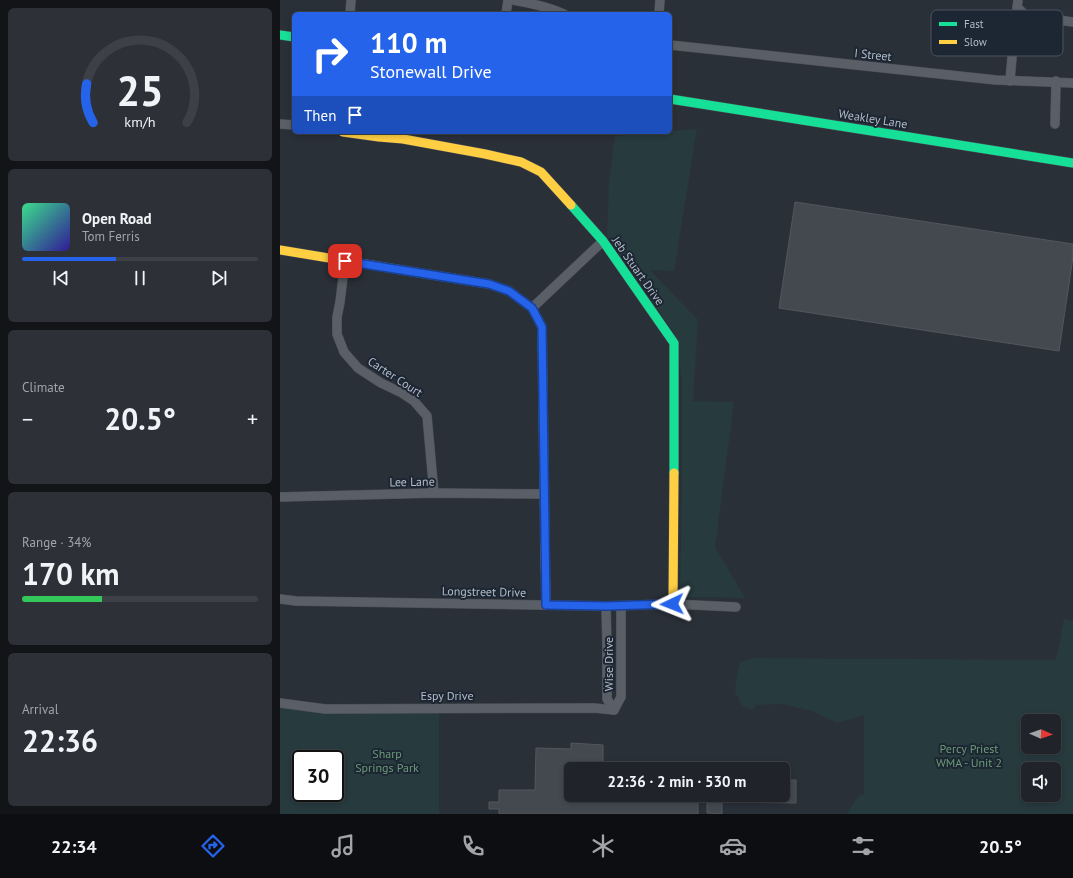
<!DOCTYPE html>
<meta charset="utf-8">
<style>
:root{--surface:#20242a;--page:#2d3036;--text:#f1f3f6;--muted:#a2a4a8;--line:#3d4147;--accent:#2563eb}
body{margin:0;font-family:"PT Sans",sans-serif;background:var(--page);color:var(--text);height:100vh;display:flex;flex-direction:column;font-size:15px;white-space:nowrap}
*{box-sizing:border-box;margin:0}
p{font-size:13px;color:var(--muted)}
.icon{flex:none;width:22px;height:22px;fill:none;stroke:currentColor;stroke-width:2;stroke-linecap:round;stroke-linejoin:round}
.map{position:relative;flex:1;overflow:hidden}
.details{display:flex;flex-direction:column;gap:8px;padding:8px;background:#121417;width:280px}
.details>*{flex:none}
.hud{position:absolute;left:12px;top:12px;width:380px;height:122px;border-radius:6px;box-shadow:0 2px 6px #0003,0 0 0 1px var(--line);background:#2563eb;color:#fff;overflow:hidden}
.needle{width:26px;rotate:92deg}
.fabs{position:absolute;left:741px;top:714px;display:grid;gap:8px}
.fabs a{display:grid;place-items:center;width:40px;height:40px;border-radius:6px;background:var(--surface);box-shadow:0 2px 6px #0003,0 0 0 1px var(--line);font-size:20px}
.speed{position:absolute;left:12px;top:750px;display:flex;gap:8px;font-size:20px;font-weight:700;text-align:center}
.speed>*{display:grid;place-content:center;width:52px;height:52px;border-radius:50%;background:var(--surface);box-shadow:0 2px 6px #0003,0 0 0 1px var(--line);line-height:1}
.speed .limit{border:2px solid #111;border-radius:6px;background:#fff;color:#111}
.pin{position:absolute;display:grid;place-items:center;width:34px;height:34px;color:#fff;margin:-17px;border-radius:8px;box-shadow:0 2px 6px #0006}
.me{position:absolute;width:44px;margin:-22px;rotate:268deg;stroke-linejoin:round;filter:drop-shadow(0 0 3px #0008)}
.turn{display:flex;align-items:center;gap:14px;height:84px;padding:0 12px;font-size:18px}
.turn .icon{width:52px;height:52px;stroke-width:2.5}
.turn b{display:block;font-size:28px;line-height:34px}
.then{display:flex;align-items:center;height:38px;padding:0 12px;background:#0003;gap:8px;font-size:15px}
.big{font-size:30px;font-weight:700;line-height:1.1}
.details .widget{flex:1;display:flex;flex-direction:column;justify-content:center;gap:6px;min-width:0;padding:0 14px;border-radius:6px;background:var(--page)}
.details .dial{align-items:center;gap:0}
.dial svg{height:104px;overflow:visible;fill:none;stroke:var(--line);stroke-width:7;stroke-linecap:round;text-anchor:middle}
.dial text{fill:var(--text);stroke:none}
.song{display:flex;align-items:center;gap:12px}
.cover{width:48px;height:48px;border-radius:6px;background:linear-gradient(135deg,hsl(150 70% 55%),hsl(250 70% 35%))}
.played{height:4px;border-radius:2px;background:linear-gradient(90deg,var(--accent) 40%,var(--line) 40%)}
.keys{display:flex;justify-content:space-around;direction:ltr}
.heat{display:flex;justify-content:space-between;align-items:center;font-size:22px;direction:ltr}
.charge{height:6px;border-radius:3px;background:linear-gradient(90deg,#34c759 34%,var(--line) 0)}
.trip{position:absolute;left:284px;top:762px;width:226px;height:40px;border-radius:6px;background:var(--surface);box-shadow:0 2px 6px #0003,0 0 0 1px var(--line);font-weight:700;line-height:40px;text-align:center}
.dock{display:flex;height:64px;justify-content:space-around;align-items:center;background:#0d0e11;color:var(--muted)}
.dock .icon{width:28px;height:28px}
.dock .current{color:var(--accent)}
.dock b{font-size:18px;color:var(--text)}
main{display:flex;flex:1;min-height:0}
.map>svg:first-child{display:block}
.green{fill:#273a3e;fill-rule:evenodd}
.building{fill:#444950;stroke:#52575f}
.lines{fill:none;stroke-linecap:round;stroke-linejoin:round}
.street-casing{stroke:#484c53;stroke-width:10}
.fast-casing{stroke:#484c53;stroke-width:10}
.slow-casing{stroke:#484c53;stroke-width:10}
.street{stroke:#5a5e66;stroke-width:9}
.fast{stroke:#16e098;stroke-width:9}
.slow{stroke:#ffcf43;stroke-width:9}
.route-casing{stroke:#184099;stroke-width:10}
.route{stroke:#2563eb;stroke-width:7}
.labels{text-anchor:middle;stroke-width:4;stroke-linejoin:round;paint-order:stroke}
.street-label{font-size:12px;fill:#b4bcc9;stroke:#1d2633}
.park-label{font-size:12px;fill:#6b9a76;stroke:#1d2633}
.key{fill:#1d2633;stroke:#4a5360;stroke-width:1}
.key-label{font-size:11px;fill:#b4bcc9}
</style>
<main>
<section class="details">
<div class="widget dial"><svg viewBox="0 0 100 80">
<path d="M14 69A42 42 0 1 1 86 69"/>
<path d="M14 69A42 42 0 0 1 9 39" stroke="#2563eb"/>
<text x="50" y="56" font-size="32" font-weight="700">25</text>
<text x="50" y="72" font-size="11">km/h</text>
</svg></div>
<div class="widget">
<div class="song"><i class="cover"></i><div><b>Open Road</b><p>Tom Ferris</p></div></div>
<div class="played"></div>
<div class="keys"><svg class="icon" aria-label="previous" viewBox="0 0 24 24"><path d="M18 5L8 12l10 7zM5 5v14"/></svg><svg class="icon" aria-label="pause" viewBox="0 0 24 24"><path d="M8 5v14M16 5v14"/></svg><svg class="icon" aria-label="next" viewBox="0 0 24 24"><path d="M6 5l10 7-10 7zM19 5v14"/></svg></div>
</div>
<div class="widget"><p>Climate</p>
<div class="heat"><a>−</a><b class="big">20.5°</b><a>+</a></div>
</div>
<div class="widget"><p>Range · 34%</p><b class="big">170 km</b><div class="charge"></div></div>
<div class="widget"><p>Arrival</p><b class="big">22:36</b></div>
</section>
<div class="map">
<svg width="793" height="814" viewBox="0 0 793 814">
<rect width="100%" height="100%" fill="#2a3038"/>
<g class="green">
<polygon points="417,129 394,271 370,270 418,320 413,401 454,402 435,547 465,598 400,597 402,473 402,383 396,336 327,236 329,181 335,136"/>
<path d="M 784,619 L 793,621 L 793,814 L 567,814 L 579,795 L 584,795 L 584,714 L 582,716 L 557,723 L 532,711 L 502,704 L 476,705 L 472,710 L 462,705 L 455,692 L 457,675 L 460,662 L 475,658 L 776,660 ZM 748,721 L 774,721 L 774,747 L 748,747 ZM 748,769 L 774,769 L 774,795 L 748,795 Z"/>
<path d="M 0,702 L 45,709 L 159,708 L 159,814 L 0,814 ZM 21,759 L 55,759 L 55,793 L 21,793 Z"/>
</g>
<g class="building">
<polygon points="515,202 793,244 793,257 779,351 499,308"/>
<polygon points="291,743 323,745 323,769 291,769 291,795 418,795 418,814 219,814 219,809 209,809 209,802 219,802 219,790 255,790 256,748 291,749"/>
<polygon points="503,780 516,780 516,803 442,802 442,814 427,813 427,795 503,795"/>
</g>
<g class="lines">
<g class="street-casing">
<g id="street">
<path d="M 233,0 C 251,3 268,7 284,14"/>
<polyline points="737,7 745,15 793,22"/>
<polyline points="70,14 71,0"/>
<polyline points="226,14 228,0"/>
<polyline points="379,14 380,0"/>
<polyline points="390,45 716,80 793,83"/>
<path d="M 730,81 C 732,54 735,27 738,0"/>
<polyline points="0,124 14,125"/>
<polyline points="775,124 776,81"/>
<polyline points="65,261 60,302 57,317 57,334 64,352 78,368 101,383 122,393 134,401 147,416 154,493"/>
<polyline points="252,308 323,241"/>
<polyline points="0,497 154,493 264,494"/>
<polyline points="0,599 16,601 326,606 393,604 456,607"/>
<polyline points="326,606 327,649 327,699 334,710"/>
<polyline points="0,703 45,709 314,708 334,710"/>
<polyline points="334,710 341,697 341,606"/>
</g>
</g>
<g class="fast-casing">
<g id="fast">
<polyline points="0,35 14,37"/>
<polyline points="390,99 793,163"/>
<polyline points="291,205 323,241 394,343 394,473"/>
<polyline points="134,272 209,284 229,291 252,308 262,327 265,547"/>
</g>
</g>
<g class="slow-casing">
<g id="slow">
<polyline points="63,132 99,137 123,139 205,154 241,162 261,172 291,205"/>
<polyline points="0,250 134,272"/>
<polyline points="265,547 266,605"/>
<polyline points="393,604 394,473"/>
</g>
</g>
<use href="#street" class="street"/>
<use href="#fast" class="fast"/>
<use href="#slow" class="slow"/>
</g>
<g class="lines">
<g class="route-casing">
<polyline id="route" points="65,261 209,284 229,291 252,308 262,327 266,605 326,606 392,604"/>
</g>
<use href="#route" class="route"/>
</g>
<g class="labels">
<g class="street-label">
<text transform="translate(593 55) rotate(6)" y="4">I Street</text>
<text transform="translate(593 119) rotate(9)" y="4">Weakley Lane</text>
<text transform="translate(358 271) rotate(55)" y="4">Jeb Stuart Drive</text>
<text transform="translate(115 377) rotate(33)" y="4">Carter Court</text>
<text transform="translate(132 482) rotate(-1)" y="4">Lee Lane</text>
<text transform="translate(204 592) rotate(1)" y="4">Longstreet Drive</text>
<text transform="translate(329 664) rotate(-90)" y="4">Wise Drive</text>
<text x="167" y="700">Espy Drive</text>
</g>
<g class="park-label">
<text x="689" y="753">Percy Priest<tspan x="689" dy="14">WMA - Unit 2</tspan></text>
<text x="107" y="758">Sharp<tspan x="107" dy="14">Springs Park</tspan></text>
</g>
</g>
<rect x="651" y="10" width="132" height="46" rx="6" class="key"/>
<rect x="659" y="22" width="18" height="4" fill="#16e098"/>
<rect x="659" y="40" width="18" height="4" fill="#ffcf43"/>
<g class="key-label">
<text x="684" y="28">Fast</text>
<text x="684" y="46">Slow</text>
</g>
</svg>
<div class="fabs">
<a><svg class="needle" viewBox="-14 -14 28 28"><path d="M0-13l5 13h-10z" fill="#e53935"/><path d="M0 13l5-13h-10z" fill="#a2a4a8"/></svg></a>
<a><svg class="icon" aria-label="sound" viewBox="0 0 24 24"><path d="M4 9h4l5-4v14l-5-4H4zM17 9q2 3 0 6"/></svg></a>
</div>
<div class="speed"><div class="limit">30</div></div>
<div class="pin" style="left:65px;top:261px;background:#d93025"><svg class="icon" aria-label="arrive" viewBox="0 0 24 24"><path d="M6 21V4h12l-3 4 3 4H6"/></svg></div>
<svg class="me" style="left:392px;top:604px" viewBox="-20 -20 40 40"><path d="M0-17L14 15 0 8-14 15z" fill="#2563eb" stroke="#fff" stroke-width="4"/></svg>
<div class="trip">22:36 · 2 min · 530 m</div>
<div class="hud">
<div class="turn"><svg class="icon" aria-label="right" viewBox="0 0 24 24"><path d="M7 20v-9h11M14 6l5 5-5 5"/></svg><div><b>110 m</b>Stonewall Drive</div></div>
<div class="then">Then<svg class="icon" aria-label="arrive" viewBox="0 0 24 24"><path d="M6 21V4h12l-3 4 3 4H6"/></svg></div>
</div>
</div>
</main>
<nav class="dock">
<b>22:34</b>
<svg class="icon current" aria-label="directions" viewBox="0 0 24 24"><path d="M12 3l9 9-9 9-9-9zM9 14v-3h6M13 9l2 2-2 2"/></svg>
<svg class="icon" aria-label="music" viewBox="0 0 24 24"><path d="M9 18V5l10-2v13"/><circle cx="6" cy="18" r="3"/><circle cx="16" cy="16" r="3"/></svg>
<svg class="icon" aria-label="phone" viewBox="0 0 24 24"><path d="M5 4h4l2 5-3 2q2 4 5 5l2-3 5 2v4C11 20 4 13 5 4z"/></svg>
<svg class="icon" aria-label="climate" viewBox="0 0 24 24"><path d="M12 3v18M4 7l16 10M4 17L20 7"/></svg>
<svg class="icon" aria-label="car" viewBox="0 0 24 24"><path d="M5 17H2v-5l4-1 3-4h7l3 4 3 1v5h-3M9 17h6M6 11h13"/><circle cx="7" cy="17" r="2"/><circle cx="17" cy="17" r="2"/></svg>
<svg class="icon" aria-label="filters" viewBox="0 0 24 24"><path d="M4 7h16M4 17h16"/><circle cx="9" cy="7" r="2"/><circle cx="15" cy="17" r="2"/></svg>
<b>20.5°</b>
</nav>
